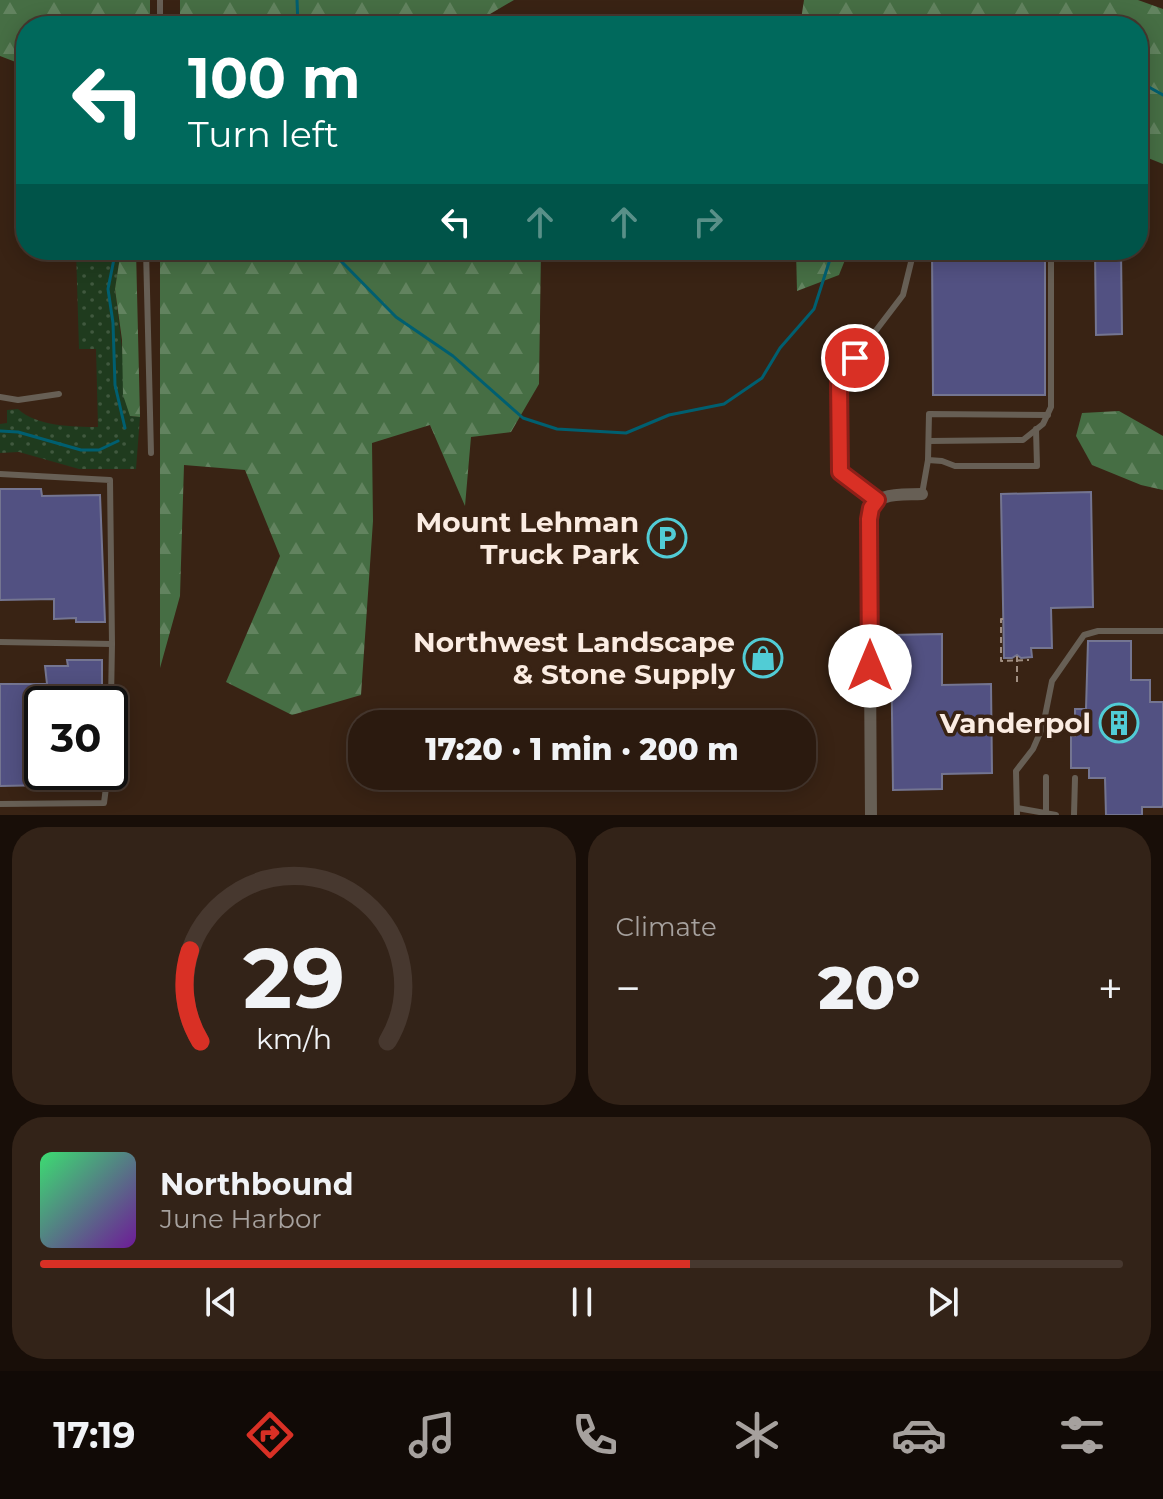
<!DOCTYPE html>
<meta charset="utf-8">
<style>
:root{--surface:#2b1a0f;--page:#332318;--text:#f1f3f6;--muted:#a6a19e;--line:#47382f;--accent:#d93025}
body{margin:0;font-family:Montserrat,sans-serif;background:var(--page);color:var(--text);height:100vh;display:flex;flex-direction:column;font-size:30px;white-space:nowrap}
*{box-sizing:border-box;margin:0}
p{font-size:26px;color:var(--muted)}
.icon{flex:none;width:44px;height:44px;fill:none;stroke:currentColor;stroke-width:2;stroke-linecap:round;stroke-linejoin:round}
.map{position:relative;height:815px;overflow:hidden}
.details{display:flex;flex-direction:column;gap:12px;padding:12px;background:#180e08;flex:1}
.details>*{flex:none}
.guide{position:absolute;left:16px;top:16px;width:1132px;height:244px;border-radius:32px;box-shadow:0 4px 20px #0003,0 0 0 2px var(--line);background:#00695c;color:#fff;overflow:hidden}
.speed{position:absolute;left:24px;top:686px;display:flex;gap:16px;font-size:40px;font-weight:700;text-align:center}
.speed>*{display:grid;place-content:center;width:104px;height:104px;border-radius:50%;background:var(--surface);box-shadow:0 4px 20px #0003,0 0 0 2px var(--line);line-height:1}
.speed .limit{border:4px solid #111;border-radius:12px;background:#fff;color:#111}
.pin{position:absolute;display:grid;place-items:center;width:68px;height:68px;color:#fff;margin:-34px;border:4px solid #fff;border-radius:50%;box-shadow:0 2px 8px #0007}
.me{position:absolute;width:88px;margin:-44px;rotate:0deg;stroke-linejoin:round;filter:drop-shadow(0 0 6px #0008)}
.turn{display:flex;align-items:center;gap:28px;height:168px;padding:0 40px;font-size:36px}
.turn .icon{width:104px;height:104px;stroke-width:2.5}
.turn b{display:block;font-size:56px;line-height:68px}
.lanes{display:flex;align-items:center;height:76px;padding:0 40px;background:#0003;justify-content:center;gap:40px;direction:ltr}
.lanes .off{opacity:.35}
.big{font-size:60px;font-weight:800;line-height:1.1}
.details .widget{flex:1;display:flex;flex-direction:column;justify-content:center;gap:12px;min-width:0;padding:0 28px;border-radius:32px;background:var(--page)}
.details .dial{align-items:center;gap:0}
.dial svg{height:208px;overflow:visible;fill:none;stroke:var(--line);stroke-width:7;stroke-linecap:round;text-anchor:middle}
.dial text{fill:var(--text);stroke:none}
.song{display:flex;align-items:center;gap:24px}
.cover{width:96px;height:96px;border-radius:12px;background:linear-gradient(135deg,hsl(140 70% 55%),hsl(280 70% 35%))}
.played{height:8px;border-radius:4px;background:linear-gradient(90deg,var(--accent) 60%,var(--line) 60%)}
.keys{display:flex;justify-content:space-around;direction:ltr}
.heat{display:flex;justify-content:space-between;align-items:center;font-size:44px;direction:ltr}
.details .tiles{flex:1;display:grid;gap:12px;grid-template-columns:1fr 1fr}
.widget:last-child{grid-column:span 2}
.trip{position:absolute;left:348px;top:710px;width:468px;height:80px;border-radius:32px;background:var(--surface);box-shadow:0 4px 20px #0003,0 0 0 2px var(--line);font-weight:800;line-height:80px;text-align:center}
.menu{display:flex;height:128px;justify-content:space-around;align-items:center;background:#110a06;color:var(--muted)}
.menu .icon{width:56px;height:56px}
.menu .active{color:var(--accent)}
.menu b{font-size:36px;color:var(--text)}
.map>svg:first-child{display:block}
.grass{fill:url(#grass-dots)}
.forest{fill:url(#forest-firs)}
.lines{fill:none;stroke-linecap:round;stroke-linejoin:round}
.stream{stroke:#005f70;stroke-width:3}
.building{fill:#525182;stroke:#747591;stroke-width:2}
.path{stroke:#a18f82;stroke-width:2;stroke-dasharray:6 4;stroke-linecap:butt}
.lane{stroke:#675f55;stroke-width:6}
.street{stroke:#675f55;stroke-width:12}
.route-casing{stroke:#8d1f18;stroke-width:20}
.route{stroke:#d93025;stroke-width:14}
.labels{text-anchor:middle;stroke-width:7;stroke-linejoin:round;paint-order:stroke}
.poi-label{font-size:28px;font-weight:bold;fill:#fbece2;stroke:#392314;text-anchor:end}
</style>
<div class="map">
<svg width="1163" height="815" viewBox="0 0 1163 815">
<defs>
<pattern id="grass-dots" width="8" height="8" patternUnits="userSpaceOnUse" patternTransform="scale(2)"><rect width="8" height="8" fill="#1f3b1e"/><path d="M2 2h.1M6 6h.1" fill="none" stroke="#40583e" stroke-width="1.8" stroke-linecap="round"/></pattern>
<pattern id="forest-firs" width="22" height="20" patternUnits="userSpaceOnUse" patternTransform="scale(2)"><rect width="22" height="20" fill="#466e44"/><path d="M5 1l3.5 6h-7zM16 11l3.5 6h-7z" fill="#62835f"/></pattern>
</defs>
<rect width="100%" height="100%" fill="#392314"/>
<path class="grass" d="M 76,250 L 121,250 L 115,289 L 130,416 L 140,417 L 136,469 L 79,469 L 19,452 L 0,453 L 0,424 L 7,423 L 7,410 L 18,409 C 36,426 73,427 98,427 L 96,349 L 79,349 Z"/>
<g class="forest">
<polygon points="0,0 150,0 150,26 26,26 26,66 0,56"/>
<polygon points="180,0 514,0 485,17 484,26 180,26"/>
<polygon points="804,0 1138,0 1163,9 1163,164 1138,154 1138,26 800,26"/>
<polygon points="121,250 136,250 140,417 130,416 123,395 122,340 115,289"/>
<polygon points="160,250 541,250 539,384 511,432 471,437 465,506 430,425 372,443 373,521 361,695 292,715 226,682 280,556 245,470 184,465 180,596 160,668"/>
<polygon points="796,250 849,250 839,275 797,291"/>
<polygon points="1119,411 1163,436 1163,490 1141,485 1092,465 1076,436 1082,413"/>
</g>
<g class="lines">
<g class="stream">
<polyline points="297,0 298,26"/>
<polyline points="1138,81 1163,95"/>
<polyline points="114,250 115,254 108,289 113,323 115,385 125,428"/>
<polyline points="336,250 339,259 396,317 453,356 523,418 557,429 626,433 669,415 724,404 762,378 780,348 814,309 833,250"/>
<polyline points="0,431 18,432 81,450 99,450 118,441"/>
</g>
</g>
<g class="building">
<polygon points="932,250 1045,250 1045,395 933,395"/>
<polygon points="1095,250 1121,250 1122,334 1096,335"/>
<polygon points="0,489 41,489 42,496 100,495 105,622 76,622 76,618 54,619 54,599 0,600"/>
<polygon points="1091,492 1093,607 1051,608 1052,648 1031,648 1032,657 1021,658 1017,655 1012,658 1004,658 1001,494"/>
<polygon points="942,634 942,685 991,684 992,773 942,774 942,789 893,790 891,635"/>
<polygon points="1088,641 1131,641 1131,680 1150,680 1150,702 1163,702 1163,805 1162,807 1142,807 1142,815 1106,815 1105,778 1089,778 1089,768 1071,768 1071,736 1075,736 1075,709 1086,709"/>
<polygon points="67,660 102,660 102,704 42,704 42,772 101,772 100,784 0,786 0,684 47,684 45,666 68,666"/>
</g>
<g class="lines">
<g class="path">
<polyline points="1003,619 1001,619 1001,661 1029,660"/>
<polyline points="1017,656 1017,682"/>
</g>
<g class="lane">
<polyline points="160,0 160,26"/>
<polyline points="146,250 151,453"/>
<polyline points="0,397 18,400 59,394"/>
<polyline points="929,441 1023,440 1043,424 1051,407 1051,250"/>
<polyline points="928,460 942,461 955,466 1037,466 1036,429"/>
<polyline points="0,474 110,480 112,644 110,754"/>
<polyline points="922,494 928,460 929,414 1048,415"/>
<polyline points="877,500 840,472 839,379 903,295 914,250"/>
<polyline points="0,642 112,644"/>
<polyline points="1046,777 1046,813"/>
<polyline points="0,804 104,803 108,772"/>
<polyline points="1017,808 1056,815"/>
<polyline points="1017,815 1016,771 1033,749 1043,726 1052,681 1084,635 1098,631 1163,631"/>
<polyline points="1074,815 1075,778"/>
</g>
<path class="street" d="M 871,815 L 869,519 C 874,490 899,495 922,494"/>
</g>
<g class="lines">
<g class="route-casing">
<polyline id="route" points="855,358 839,379 840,472 877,500 871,508 869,519 870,666"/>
</g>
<use href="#route" class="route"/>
</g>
<defs>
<g id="parking-ring" transform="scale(2)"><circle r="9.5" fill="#392314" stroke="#51ccd5" stroke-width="1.5"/><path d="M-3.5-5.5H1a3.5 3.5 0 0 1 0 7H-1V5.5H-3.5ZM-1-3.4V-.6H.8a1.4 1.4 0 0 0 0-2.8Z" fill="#51ccd5"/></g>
<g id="shop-ring" transform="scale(2)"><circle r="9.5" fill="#392314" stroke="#51ccd5" stroke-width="1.5"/><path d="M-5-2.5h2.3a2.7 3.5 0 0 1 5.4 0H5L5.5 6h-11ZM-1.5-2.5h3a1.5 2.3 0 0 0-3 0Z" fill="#51ccd5"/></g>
<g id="building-ring" transform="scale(2)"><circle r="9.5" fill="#392314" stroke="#51ccd5" stroke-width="1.5"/><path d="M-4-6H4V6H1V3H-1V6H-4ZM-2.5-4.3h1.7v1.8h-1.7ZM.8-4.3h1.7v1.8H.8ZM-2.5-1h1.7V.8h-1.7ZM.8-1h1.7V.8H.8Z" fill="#51ccd5"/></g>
</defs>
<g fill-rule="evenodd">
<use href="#parking-ring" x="667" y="538"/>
<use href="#shop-ring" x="763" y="658"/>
<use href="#building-ring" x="1119" y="723"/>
</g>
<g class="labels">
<g class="poi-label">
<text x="639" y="532">Mount Lehman<tspan x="639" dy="32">Truck Park</tspan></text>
<text x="735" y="652">Northwest Landscape<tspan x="735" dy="32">&amp; Stone Supply</tspan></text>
<text x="1091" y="733">Vanderpol</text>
</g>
</g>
</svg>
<div class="speed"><div class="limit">30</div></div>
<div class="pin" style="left:855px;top:358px;background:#d93025"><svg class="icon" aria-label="arrive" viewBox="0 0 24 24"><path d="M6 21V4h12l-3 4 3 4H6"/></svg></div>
<svg class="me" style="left:870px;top:666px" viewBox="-20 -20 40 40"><circle r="19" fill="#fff"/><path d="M0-13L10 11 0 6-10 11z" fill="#d93025"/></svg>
<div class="trip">17:20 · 1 min · 200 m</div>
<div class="guide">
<div class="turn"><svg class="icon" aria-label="left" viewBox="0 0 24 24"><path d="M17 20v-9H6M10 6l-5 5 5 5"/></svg><div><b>100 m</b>Turn left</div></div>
<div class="lanes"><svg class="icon" aria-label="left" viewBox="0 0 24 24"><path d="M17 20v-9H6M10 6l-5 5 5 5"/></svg><svg class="icon off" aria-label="ahead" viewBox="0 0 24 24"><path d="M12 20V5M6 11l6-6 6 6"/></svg><svg class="icon off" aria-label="ahead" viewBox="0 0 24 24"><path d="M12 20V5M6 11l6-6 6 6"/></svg><svg class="icon off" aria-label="right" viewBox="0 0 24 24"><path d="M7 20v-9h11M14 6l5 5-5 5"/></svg></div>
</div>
</div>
<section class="details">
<div class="tiles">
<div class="widget dial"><svg viewBox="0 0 100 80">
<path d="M14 69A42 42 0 1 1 86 69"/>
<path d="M14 69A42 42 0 0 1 10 34" stroke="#d93025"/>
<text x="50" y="56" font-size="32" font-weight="700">29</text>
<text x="50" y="72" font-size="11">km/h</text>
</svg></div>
<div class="widget"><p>Climate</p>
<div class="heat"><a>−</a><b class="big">20°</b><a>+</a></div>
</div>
<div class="widget">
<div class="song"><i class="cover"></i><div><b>Northbound</b><p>June Harbor</p></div></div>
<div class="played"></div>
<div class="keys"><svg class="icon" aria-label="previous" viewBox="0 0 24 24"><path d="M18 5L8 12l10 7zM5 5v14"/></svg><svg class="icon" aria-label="pause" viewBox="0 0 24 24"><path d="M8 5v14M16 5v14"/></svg><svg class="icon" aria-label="next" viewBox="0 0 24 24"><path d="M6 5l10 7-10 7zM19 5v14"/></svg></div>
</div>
</div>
</section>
<nav class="menu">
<b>17:19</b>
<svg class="icon active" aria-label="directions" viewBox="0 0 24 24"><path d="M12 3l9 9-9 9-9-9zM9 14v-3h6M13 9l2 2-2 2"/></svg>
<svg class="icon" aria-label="music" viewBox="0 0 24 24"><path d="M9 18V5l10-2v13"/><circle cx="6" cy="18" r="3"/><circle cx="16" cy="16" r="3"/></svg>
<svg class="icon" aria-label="phone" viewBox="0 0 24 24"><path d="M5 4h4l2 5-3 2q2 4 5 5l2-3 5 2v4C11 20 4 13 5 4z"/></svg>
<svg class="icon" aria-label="climate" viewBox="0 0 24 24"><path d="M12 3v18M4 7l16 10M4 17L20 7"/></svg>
<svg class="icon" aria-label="car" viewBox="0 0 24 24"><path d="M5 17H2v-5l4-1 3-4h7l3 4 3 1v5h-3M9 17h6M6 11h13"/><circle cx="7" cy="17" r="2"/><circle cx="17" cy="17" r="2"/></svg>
<svg class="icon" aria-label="filters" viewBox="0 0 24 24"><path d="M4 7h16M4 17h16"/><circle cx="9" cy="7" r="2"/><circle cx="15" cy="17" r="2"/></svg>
</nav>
